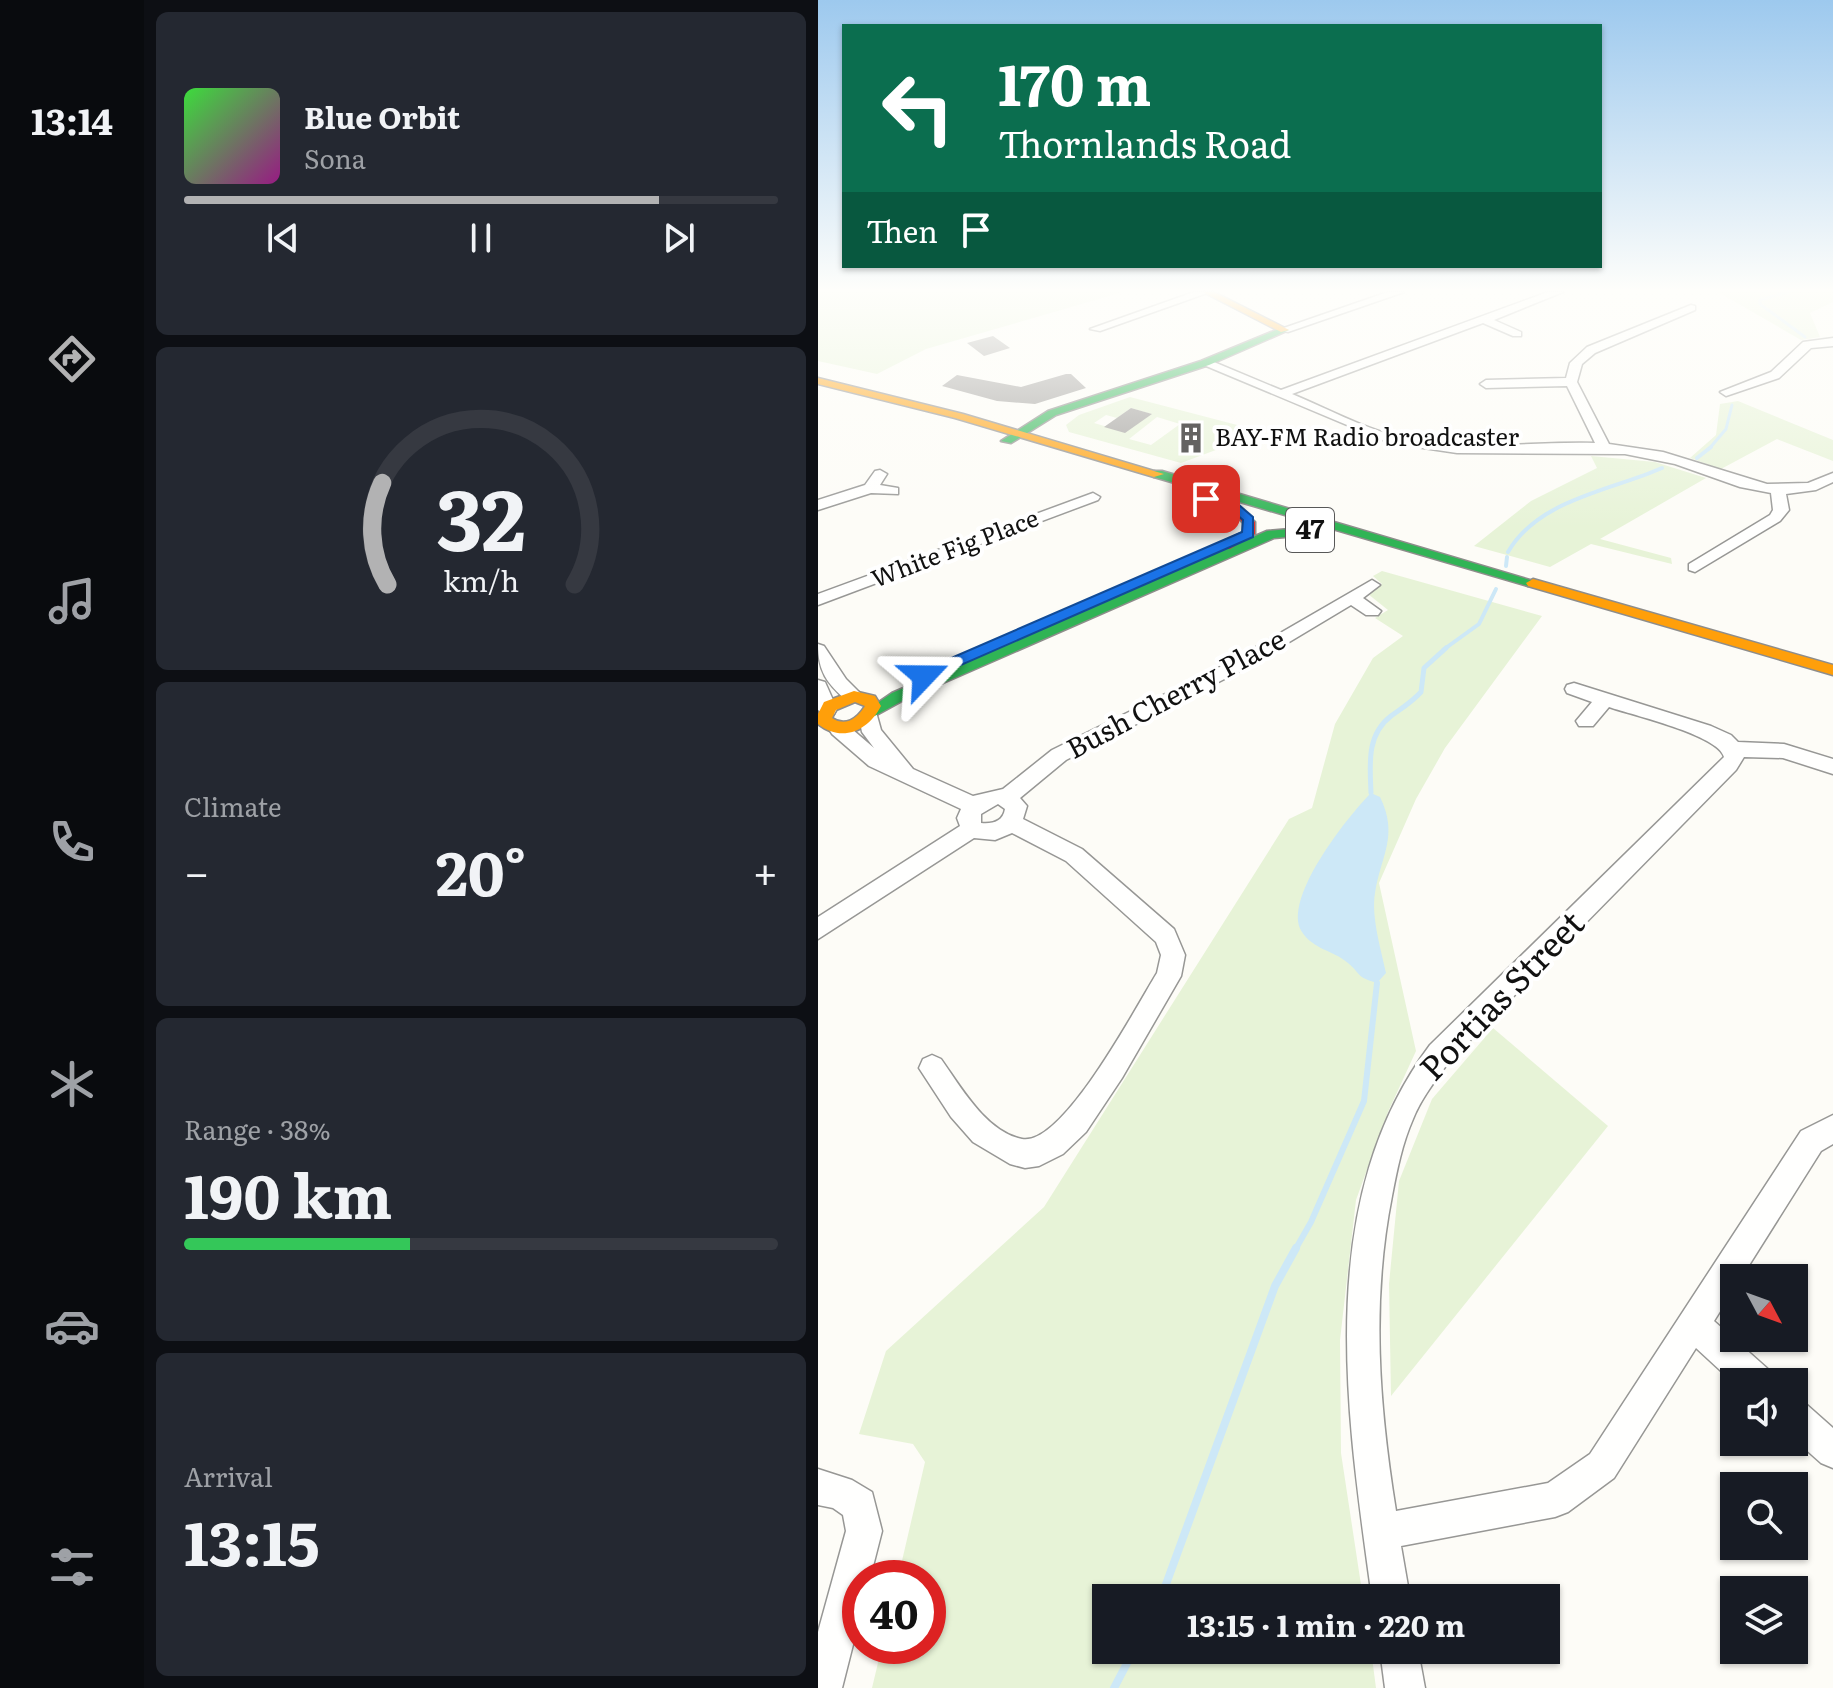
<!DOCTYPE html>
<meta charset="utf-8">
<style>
:root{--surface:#171b24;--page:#242831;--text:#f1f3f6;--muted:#9ea1a6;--line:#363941;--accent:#b2b2b3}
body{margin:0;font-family:Literata,serif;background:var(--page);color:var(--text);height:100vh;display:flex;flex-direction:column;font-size:30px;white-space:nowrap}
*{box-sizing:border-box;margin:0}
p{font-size:26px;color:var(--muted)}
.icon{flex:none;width:44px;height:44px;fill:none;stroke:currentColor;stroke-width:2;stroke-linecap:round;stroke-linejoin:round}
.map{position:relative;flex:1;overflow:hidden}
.side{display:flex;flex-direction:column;gap:12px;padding:12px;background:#0d0f14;width:674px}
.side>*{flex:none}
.hud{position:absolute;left:24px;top:24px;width:760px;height:244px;border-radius:0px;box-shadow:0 2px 6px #0004;background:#0b6e4f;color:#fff;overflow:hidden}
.needle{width:52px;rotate:131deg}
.tools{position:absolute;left:902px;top:1264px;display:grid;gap:16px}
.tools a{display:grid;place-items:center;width:88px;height:88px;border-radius:0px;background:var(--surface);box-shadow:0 2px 6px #0004;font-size:40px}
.speed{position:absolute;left:24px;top:1560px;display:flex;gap:16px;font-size:40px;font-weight:700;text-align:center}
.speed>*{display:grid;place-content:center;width:104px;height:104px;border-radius:50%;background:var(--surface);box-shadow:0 2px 6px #0004;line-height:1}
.speed .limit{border:12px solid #d22;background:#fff;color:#111}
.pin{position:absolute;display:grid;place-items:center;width:68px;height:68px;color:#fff;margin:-34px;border-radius:16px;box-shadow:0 4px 12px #0006}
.me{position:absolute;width:88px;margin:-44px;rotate:67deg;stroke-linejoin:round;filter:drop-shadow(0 0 6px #0008)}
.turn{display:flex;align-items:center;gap:28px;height:168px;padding:0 24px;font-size:36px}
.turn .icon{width:104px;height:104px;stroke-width:2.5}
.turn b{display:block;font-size:56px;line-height:68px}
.then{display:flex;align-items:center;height:76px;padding:0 24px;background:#0003;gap:16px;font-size:30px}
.big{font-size:60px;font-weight:700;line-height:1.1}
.side .tile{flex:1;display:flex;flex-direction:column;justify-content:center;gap:12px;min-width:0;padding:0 28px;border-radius:12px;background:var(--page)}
.side .dial{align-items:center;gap:0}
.dial svg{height:208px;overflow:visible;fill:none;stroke:var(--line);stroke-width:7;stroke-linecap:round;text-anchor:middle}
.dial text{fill:var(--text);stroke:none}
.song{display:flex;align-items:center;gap:24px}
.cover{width:96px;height:96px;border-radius:12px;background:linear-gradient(135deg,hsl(120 70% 55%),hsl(310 70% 35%))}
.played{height:8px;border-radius:4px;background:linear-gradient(90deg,var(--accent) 80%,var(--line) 80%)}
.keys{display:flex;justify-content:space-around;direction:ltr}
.heat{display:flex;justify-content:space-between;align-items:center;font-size:44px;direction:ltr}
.charge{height:12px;border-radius:6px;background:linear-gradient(90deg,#34c759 38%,var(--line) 0)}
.trip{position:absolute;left:274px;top:1584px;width:468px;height:80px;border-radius:0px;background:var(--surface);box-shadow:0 2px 6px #0004;font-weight:700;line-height:80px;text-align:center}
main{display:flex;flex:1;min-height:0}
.dock{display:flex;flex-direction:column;width:144px;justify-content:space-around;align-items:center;background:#090b0e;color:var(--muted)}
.dock .icon{width:56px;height:56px}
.dock .selected{color:var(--accent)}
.dock b{font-size:36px;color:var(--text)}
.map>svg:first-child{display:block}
.green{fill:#e7f3d7;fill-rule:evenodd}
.water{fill:#cde8f7}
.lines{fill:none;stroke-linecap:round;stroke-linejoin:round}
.stream-far4{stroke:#cde8f7;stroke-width:3}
.stream-far3{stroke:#cde8f7;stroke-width:4}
.stream-far2{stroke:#cde8f7;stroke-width:5}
.stream-far1{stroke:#cde8f7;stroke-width:6}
.stream{stroke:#cde8f7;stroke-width:8}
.building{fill:#a19f9c}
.street-casing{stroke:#979795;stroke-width:3}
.fast-casing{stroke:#8e8d8b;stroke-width:3}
.slow-casing{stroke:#8e8d8b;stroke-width:3}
.jam-casing{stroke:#8e8d8b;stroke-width:3}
.street{fill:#fffffe;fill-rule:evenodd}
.fast{fill:#30b455;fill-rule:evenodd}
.slow{fill:#ff9f0a;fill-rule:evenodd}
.jam{fill:#e5322d;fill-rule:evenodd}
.route{fill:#1a73e8;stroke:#114b97;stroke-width:2}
.labels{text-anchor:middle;stroke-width:8;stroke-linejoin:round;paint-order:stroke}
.far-poi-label{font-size:24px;fill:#111;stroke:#fff;text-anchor:start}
.far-street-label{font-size:24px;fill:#111;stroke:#fff}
.shield{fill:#fff;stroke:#585858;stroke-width:2}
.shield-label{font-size:26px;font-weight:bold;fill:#111}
.street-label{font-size:28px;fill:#111;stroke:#fff}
.near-street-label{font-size:34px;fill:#111;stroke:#fff}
</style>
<main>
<nav class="dock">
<b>13:14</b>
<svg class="icon selected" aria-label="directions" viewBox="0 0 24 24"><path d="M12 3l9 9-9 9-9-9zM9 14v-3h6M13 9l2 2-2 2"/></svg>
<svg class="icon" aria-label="music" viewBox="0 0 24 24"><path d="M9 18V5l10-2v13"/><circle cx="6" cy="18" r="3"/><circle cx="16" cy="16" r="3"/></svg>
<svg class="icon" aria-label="phone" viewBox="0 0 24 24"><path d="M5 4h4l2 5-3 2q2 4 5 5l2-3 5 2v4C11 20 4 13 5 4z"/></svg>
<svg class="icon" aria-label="climate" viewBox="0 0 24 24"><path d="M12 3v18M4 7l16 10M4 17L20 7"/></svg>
<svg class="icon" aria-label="car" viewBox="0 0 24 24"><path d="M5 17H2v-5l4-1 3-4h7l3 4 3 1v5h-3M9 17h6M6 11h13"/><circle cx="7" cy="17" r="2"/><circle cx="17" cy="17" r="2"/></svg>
<svg class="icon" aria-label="filters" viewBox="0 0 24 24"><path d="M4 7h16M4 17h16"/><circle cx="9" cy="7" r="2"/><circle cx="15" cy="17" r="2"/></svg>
</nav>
<section class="side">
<div class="tile">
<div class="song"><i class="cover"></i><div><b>Blue Orbit</b><p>Sona</p></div></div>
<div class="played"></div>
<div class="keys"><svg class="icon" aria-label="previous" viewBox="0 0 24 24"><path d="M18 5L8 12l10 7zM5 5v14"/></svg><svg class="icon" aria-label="pause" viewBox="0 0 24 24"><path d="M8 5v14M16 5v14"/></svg><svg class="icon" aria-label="next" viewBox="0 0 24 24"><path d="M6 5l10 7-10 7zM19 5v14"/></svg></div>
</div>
<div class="tile dial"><svg viewBox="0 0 100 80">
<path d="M14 69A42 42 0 1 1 86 69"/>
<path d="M14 69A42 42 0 0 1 12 30" stroke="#b2b2b3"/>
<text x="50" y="56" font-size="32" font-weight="700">32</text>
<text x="50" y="72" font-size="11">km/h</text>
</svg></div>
<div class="tile"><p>Climate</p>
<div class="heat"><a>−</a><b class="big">20°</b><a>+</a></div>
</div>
<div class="tile"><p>Range · 38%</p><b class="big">190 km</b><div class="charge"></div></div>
<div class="tile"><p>Arrival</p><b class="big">13:15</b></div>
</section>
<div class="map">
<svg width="1015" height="1688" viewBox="0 0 1015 1688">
<rect width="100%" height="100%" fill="#fdfcf7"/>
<g class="green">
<polygon points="0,292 305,292 108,349 59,374 0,361"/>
<polygon points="900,292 1015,292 1015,302 992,313 1002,337 983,340"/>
<path d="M 312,397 L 446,432 L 363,463 L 251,432 L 248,425 L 261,415 ZM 313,408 L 333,414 L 307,432 L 276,423 L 288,415 L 299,418 ZM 339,417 L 362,424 L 333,445 L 311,439 Z"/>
<polygon points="920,401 1015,440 1015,461 959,439 903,469 872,458 898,435 902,404"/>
<polygon points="773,456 837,462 888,478 782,539 853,558 854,564 773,544 732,567 656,546 713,501 779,468"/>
<polygon points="564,571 724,616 627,748 598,799 561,883 598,1051 570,1112 538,1200 522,1340 523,1453 545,1598 288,1598 288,1650 553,1650 558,1688 54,1688 64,1646 110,1646 110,1578 80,1578 107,1462 95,1444 41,1434 68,1351 226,1207 471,819 494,808 517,724 555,658 585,636 557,618 570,610 550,594 564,584 555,576"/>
<polygon points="675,1028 790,1126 573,1396 571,1284 581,1181 614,1099"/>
</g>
<path class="water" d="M 553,793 L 562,797 C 581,836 563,855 557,893 C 553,917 563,949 568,973 L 559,983 C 537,976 545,976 530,963 C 515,950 496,950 484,932 C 463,900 530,816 553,793 Z"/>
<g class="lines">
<g class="stream-far4">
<polyline points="970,292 942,300 942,304 987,337"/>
<polyline points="891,449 908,429 914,405"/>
</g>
<g class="stream-far3">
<polyline points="879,458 893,447"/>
<path d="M 690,552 C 721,499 792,491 844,468"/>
<polyline points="688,566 689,557"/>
<polyline points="625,650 661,624 678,589"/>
</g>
<path class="stream-far2" d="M 553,793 C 552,765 548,735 573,716 C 584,708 594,702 603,692 L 606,668 L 628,648"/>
<polyline class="stream-far1" points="477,1250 493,1222 546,1101 559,983"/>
<g class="stream">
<polyline points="343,1598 457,1286 478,1248"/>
<polyline points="296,1688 316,1650"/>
</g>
</g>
<g class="building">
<polygon points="175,336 192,348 166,356 149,343"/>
<polygon points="248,374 253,374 268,388 217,404 179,401 124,386 139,375 203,387"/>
<polygon points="313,408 334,414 307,433 286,427"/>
</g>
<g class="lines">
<g class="street-casing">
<g id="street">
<polygon points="376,292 392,292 282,331 272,329"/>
<polygon points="570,292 586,292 470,332 460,330"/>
<path d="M 730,292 L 745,292 L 676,320 L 703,332 L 703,336 L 695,336 L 665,323 L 474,394 C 508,408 543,427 578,436 C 643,453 711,441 777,443 L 749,386 L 668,388 L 662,384 L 668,380 L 748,378 L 752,363 L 769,347 L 873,305 L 877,306 L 877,310 L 777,353 L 764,364 L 759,382 L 791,444 L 845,452 L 949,484 L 990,483 L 1015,473 L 1015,482 L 998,490 L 968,494 L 971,510 L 962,521 L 877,572 L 871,570 L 871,564 L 952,515 L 955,510 L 953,493 L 922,487 L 857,464 L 807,454 L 639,453 L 572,443 L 381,363 L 391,360 L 463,390 Z"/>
<polygon points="1015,338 1015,346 993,348 961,378 908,396 902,392 953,372 985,342"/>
<polygon points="62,470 69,474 62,485 80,488 80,494 53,493 0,510 0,500 47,485 57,471"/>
<polygon points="275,493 282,497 280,500 0,605 0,594"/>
<path d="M 554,580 L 562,585 L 545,598 L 563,611 L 560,615 L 548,615 L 533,605 L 426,669 L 248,760 L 202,798 L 209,806 L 205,819 L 264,849 L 356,929 L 367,955 L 363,976 L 304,1078 L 268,1132 L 245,1154 L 221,1166 L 207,1168 L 192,1164 L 155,1142 L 133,1117 L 101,1068 L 105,1059 L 114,1055 L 123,1059 C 143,1087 168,1132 204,1139 C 245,1147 319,1005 339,973 L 343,955 L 338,942 L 248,861 L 194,833 L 177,840 L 156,838 L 0,939 L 0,917 L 142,826 L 139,818 L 143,809 L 51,766 L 14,734 L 11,729 L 14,724 L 28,724 L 56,748 L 44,732 L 41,717 L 44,712 L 58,712 L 63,730 L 95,769 L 155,796 L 185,789 L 234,750 L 414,661 ZM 180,804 L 187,809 C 185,822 174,824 163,823 L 163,814 Z"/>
<path d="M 0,644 L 6,646 L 28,679 L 45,696 L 43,701 L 29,701 C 9,683 0,672 0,644 Z"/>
<polygon points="0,680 7,682 19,709 16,714 9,716 0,710"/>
<path d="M 756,683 L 893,726 L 913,735 L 920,742 L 966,744 L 1015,759 L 1015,774 L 965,758 L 926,757 L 918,770 L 630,1063 C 617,1081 603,1099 595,1119 C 584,1144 579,1170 574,1196 C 553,1302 561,1406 578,1511 L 730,1483 L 772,1454 L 983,1131 L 1015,1115 L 1015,1144 L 1003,1151 L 923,1278 L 916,1278 L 916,1289 L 896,1321 L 951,1370 L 955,1382 L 916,1383 L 878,1348 L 796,1478 L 750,1512 L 737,1517 L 583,1546 L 592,1598 L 554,1598 C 529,1416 494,1203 612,1045 L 906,757 C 901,735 814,715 791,707 L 775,726 L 761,726 L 758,721 L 774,702 L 749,693 L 747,689 L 749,685 Z"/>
<polygon points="976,1399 988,1404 1015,1428 1015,1468 1003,1463 976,1439"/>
<polygon points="0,1469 34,1480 54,1492 64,1531 52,1578 42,1578 42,1617 24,1688 0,1688 0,1632 28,1531 25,1515 15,1508 0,1505"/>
<polygon points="562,1650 600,1650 607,1688 567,1688"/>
</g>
</g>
<g class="fast-casing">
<g id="fast">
<polygon points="463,328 471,330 391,365 238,415 193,443 183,441 230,411 383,361"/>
<polygon points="336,471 344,471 722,583 720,586 710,586 336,477"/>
<polygon points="495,527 501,531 500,534 456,538 84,701 53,718 45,713 74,693 449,531"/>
</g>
</g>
<g class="slow-casing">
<g id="slow">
<polygon points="385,292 396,292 471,330 463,332"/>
<polygon points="0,378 145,414 346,474 336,477 137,418 0,384"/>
<polygon points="715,579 1015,665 1015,675 710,586 708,583"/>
<path d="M 36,691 L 57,696 L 63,706 C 50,731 24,743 0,724 L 0,714 L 6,702 ZM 37,702 L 47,706 C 39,719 27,727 14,718 L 18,710 Z"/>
</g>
</g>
<g class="jam-casing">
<polygon id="jam" points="417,503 437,522 437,534 412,549 402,549 402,543 425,532 425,523 411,507"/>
</g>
<use href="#street" class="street"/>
<use href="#fast" class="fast"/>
<use href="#slow" class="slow"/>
<use href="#jam" class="jam"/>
</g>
<linearGradient id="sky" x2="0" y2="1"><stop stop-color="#9dc9ee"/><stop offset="0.55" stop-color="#fefefb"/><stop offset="1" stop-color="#fefefb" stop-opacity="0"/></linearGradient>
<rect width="1015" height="528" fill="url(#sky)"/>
<polygon class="route" points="388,495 421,505 435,517 435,537 111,679 101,679 101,672 424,532 425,520 413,510 384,502 382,499"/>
<defs>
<g id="building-bare" transform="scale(2.4)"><path d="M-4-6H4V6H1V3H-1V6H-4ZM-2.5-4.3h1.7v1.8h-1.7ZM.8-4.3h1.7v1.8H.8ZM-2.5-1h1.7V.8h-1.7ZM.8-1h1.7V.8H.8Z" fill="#646362" stroke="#fff" stroke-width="2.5" paint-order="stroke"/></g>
</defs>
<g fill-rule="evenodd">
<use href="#building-bare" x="373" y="438"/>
</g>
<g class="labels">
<g class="far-poi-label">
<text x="397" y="446">BAY-FM Radio broadcaster</text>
</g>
<g class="far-street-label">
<text transform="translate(137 549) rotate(-21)" y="8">White Fig Place</text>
</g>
<rect class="shield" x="468" y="508" width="48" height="44" rx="6"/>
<g class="shield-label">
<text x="492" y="539">47</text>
</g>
<g class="street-label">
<text transform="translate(358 694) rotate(-28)" y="10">Bush Cherry Place</text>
</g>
<g class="near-street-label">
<text transform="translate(684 996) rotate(-46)" y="12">Portias Street</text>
</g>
</g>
</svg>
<div class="tools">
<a><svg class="needle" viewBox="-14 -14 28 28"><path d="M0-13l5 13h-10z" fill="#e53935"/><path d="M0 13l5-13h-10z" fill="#9ea1a6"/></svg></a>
<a><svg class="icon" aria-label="sound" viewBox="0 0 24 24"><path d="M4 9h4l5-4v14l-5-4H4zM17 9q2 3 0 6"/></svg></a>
<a><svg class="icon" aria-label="search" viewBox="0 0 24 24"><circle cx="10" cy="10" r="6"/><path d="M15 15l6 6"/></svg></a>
<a><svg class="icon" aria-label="layers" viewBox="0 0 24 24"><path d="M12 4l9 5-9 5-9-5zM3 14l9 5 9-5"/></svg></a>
</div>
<div class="speed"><div class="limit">40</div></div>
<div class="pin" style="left:388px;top:499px;background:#d93025"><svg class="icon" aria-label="arrive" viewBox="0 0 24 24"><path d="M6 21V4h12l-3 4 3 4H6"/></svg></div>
<svg class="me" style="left:106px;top:676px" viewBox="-20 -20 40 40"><path d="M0-17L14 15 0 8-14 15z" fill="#1a73e8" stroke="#fff" stroke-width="4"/></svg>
<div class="trip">13:15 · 1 min · 220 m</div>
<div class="hud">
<div class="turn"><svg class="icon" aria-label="left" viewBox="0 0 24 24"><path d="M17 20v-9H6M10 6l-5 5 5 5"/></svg><div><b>170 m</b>Thornlands Road</div></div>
<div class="then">Then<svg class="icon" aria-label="arrive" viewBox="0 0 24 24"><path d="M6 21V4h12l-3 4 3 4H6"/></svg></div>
</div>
</div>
</main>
